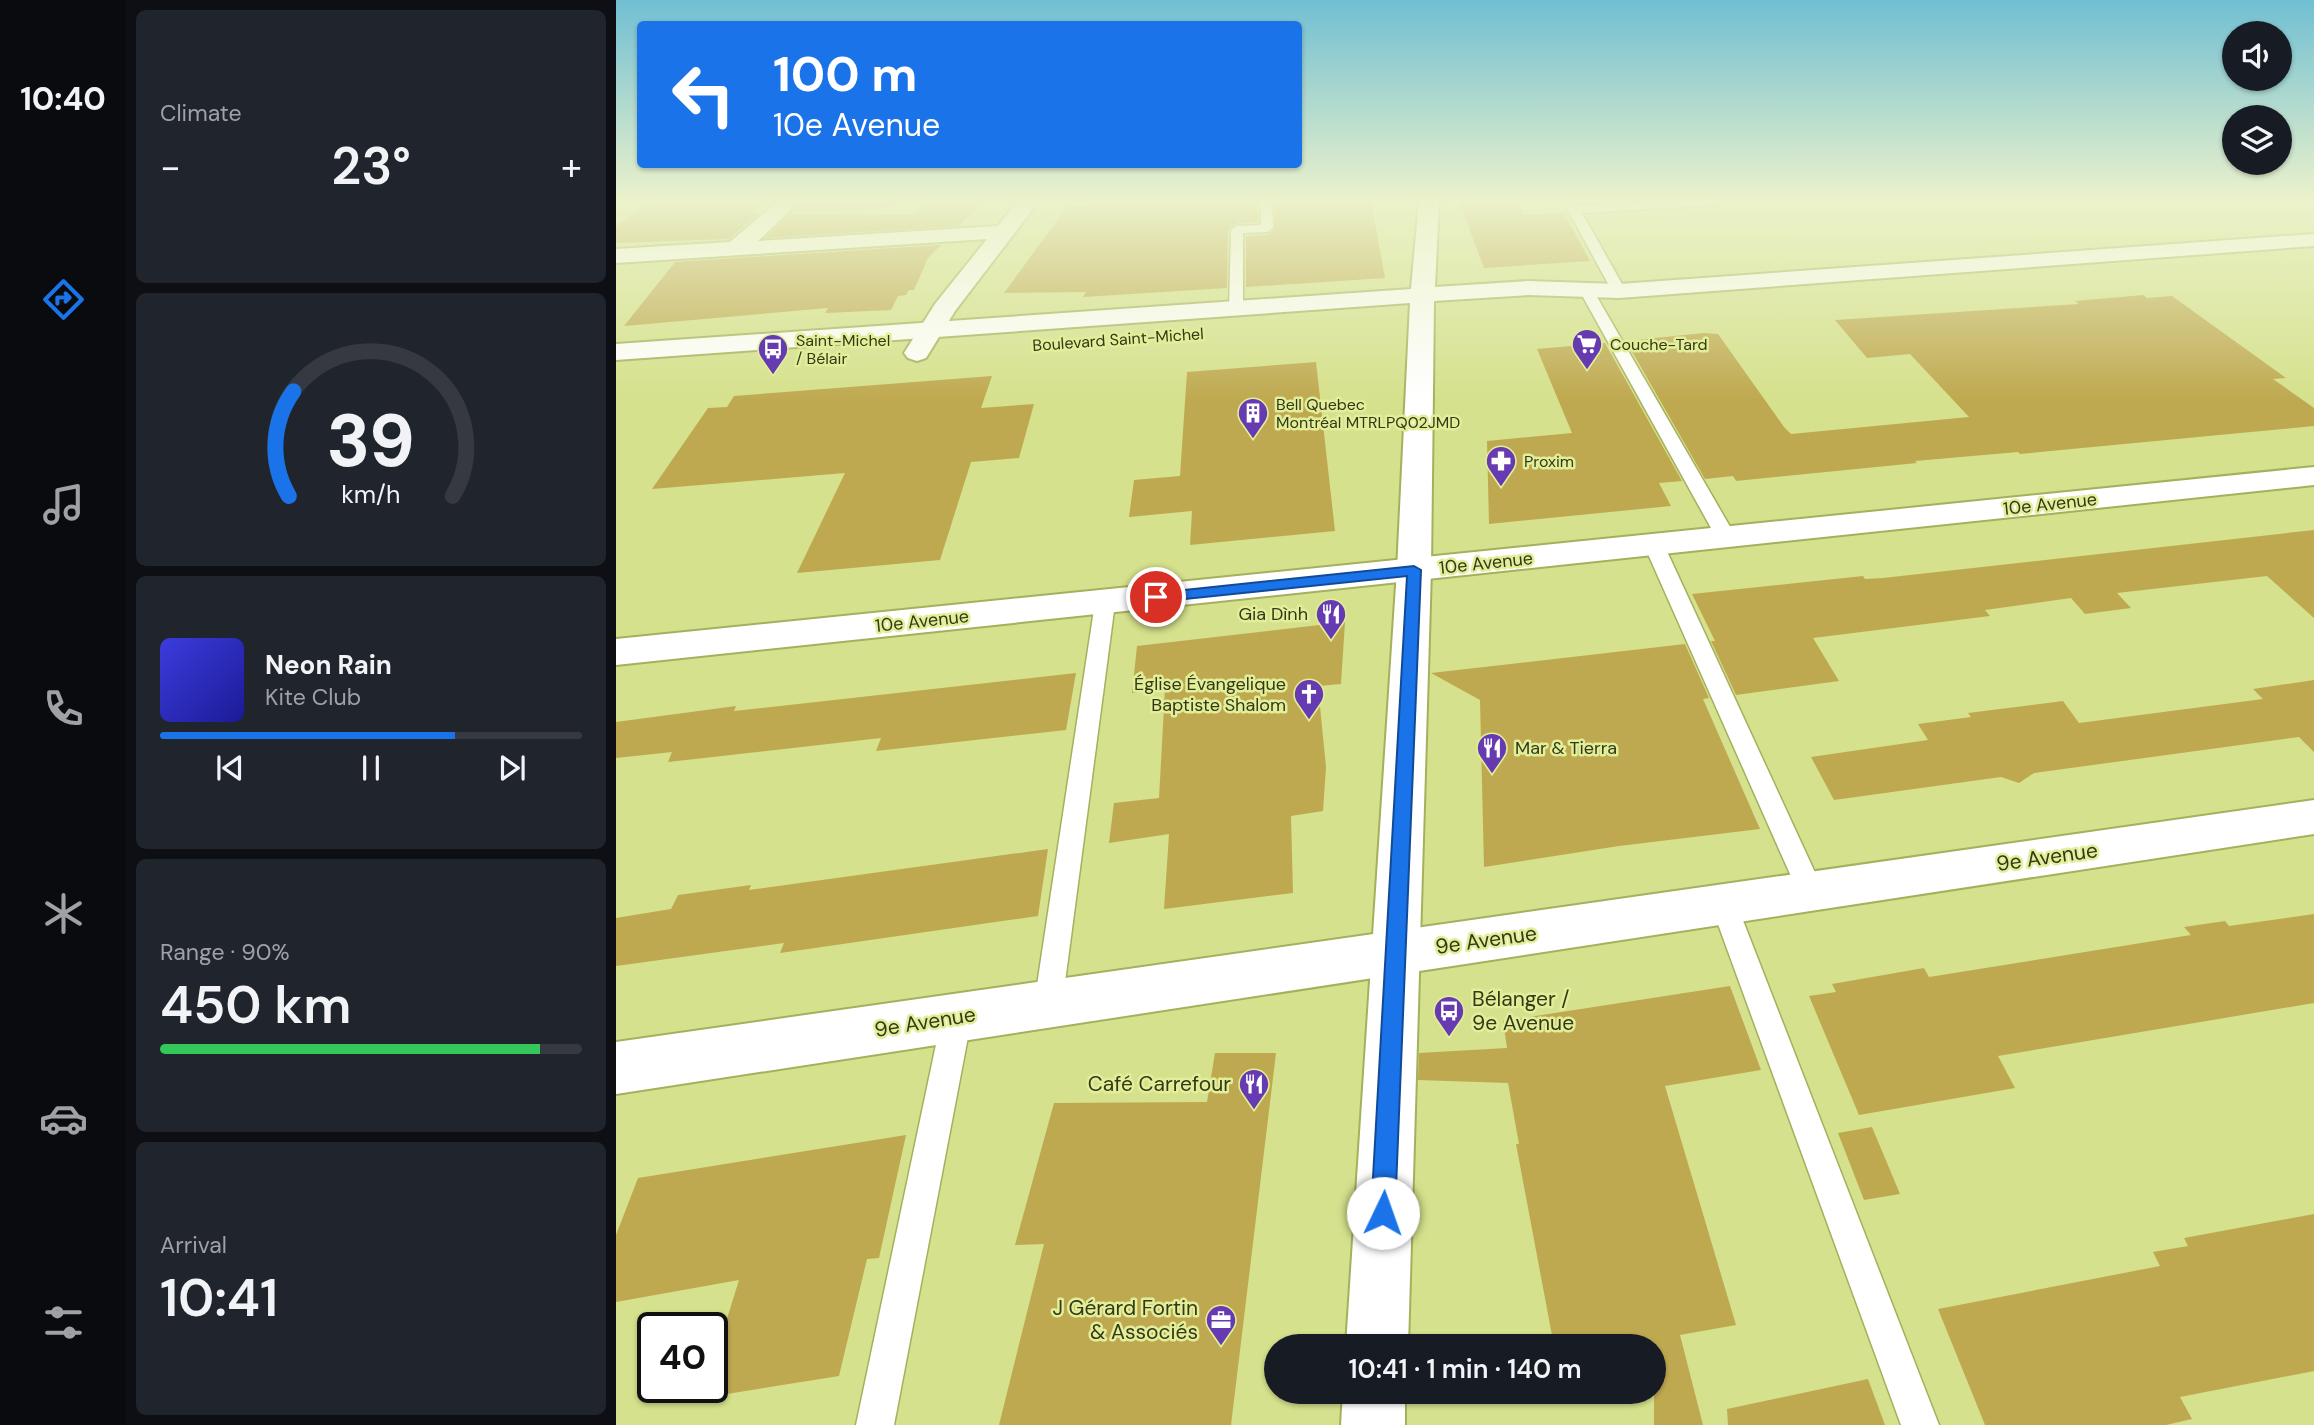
<!DOCTYPE html>
<meta charset="utf-8">
<style>
:root{--surface:#171b24;--page:#20242c;--text:#f1f3f6;--muted:#9ea1a6;--line:#363941;--accent:#1a73e8}
body{margin:0;font-family:"DM Sans",sans-serif;background:var(--page);color:var(--text);height:100vh;display:flex;flex-direction:column;font-size:26px;white-space:nowrap}
*{box-sizing:border-box;margin:0}
p{font-size:23px;color:var(--muted)}
.icon{flex:none;width:38px;height:38px;fill:none;stroke:currentColor;stroke-width:2;stroke-linecap:round;stroke-linejoin:round}
.map{position:relative;flex:1;overflow:hidden}
.details{display:flex;flex-direction:column;gap:10px;padding:10px;background:#0d0f14;width:490px}
.details>*{flex:none}
.guide{position:absolute;left:21px;top:21px;width:665px;height:147px;border-radius:7px;box-shadow:0 2px 5px #0004;background:#1a73e8;color:#fff;overflow:hidden}
.buttons{position:absolute;left:1606px;top:21px;display:grid;gap:14px}
.buttons a{display:grid;place-items:center;width:70px;height:70px;border-radius:50%;background:var(--surface);box-shadow:0 2px 5px #0004;font-size:35px}
.speed{position:absolute;left:21px;top:1312px;display:flex;gap:14px;font-size:35px;font-weight:700;text-align:center}
.speed>*{display:grid;place-content:center;width:91px;height:91px;border-radius:50%;background:var(--surface);box-shadow:0 2px 5px #0004;line-height:1}
.speed .limit{border:4px solid #111;border-radius:10px;background:#fff;color:#111}
.pin{position:absolute;display:grid;place-items:center;width:60px;height:60px;color:#fff;margin:-30px;border:4px solid #fff;border-radius:50%;box-shadow:0 2px 7px #0007}
.me{position:absolute;width:77px;margin:-38px;rotate:3deg;stroke-linejoin:round;filter:drop-shadow(0 0 5px #0008)}
.turn{display:flex;align-items:center;gap:24px;height:147px;padding:0 21px;font-size:32px}
.turn .icon{width:91px;height:91px;stroke-width:2.5}
.turn b{display:block;font-size:49px;line-height:60px}
.big{font-size:52px;font-weight:600;line-height:1.1}
.details .widget{flex:1;display:flex;flex-direction:column;justify-content:center;gap:10px;min-width:0;padding:0 24px;border-radius:10px;background:var(--page)}
.details .dial{align-items:center;gap:0}
.dial svg{height:182px;overflow:visible;fill:none;stroke:var(--line);stroke-width:7;stroke-linecap:round;text-anchor:middle}
.dial text{fill:var(--text);stroke:none}
.song{display:flex;align-items:center;gap:21px}
.cover{width:84px;height:84px;border-radius:10px;background:linear-gradient(135deg,hsl(240 70% 55%),hsl(240 70% 35%))}
.played{height:7px;border-radius:4px;background:linear-gradient(90deg,var(--accent) 70%,var(--line) 70%)}
.keys{display:flex;justify-content:space-around;direction:ltr}
.heat{display:flex;justify-content:space-between;align-items:center;font-size:38px;direction:ltr}
.charge{height:10px;border-radius:5px;background:linear-gradient(90deg,#34c759 90%,var(--line) 0)}
.trip{position:absolute;left:648px;top:1334px;width:402px;height:70px;border-radius:35px;background:var(--surface);box-shadow:0 2px 5px #0004;font-weight:600;line-height:70px;text-align:center}
main{display:flex;flex:1;min-height:0}
.tab-bar{display:flex;flex-direction:column;width:126px;justify-content:space-around;align-items:center;background:#090b0e;color:var(--muted)}
.tab-bar .icon{width:49px;height:49px}
.tab-bar .on{color:var(--accent)}
.tab-bar b{font-size:32px;color:var(--text)}
.map>svg:first-child{display:block}
.green{fill:#db9ab2}
.building{fill:#bfa950}
.lines{fill:none;stroke-linecap:round;stroke-linejoin:round}
.lane-casing{stroke:#a5b05d;stroke-width:3}
.street-casing{stroke:#a5b05d;stroke-width:4}
.secondary-casing{stroke:#a5b05d;stroke-width:4}
.lane{fill:#fff;fill-rule:evenodd}
.street{fill:#fff;fill-rule:evenodd}
.secondary{fill:#fff;fill-rule:evenodd}
.route{fill:#1a73e8;stroke:#114b97;stroke-width:2}
.labels{text-anchor:middle;stroke-width:5;stroke-linejoin:round;paint-order:stroke}
.far-street-label{font-size:16px;fill:#343815;stroke:#e2ee99}
.far-poi-label{font-size:16px;fill:#343815;stroke:#e2ee99;text-anchor:start}
.street-label{font-size:18px;fill:#343815;stroke:#e2ee99}
.poi-label{font-size:18px;fill:#343815;stroke:#e2ee99;text-anchor:end}
.near-street-label{font-size:21px;fill:#343815;stroke:#e2ee99}
.near-poi-label{font-size:21px;fill:#343815;stroke:#e2ee99;text-anchor:end}
</style>
<main>
<nav class="tab-bar">
<b>10:40</b>
<svg class="icon on" aria-label="directions" viewBox="0 0 24 24"><path d="M12 3l9 9-9 9-9-9zM9 14v-3h6M13 9l2 2-2 2"/></svg>
<svg class="icon" aria-label="music" viewBox="0 0 24 24"><path d="M9 18V5l10-2v13"/><circle cx="6" cy="18" r="3"/><circle cx="16" cy="16" r="3"/></svg>
<svg class="icon" aria-label="phone" viewBox="0 0 24 24"><path d="M5 4h4l2 5-3 2q2 4 5 5l2-3 5 2v4C11 20 4 13 5 4z"/></svg>
<svg class="icon" aria-label="climate" viewBox="0 0 24 24"><path d="M12 3v18M4 7l16 10M4 17L20 7"/></svg>
<svg class="icon" aria-label="car" viewBox="0 0 24 24"><path d="M5 17H2v-5l4-1 3-4h7l3 4 3 1v5h-3M9 17h6M6 11h13"/><circle cx="7" cy="17" r="2"/><circle cx="17" cy="17" r="2"/></svg>
<svg class="icon" aria-label="filters" viewBox="0 0 24 24"><path d="M4 7h16M4 17h16"/><circle cx="9" cy="7" r="2"/><circle cx="15" cy="17" r="2"/></svg>
</nav>
<section class="details">
<div class="widget"><p>Climate</p>
<div class="heat"><a>−</a><b class="big">23°</b><a>+</a></div>
</div>
<div class="widget dial"><svg viewBox="0 0 100 80">
<path d="M14 69A42 42 0 1 1 86 69"/>
<path d="M14 69A42 42 0 0 1 16 23" stroke="#1a73e8"/>
<text x="50" y="56" font-size="32" font-weight="700">39</text>
<text x="50" y="72" font-size="11">km/h</text>
</svg></div>
<div class="widget">
<div class="song"><i class="cover"></i><div><b>Neon Rain</b><p>Kite Club</p></div></div>
<div class="played"></div>
<div class="keys"><svg class="icon" aria-label="previous" viewBox="0 0 24 24"><path d="M18 5L8 12l10 7zM5 5v14"/></svg><svg class="icon" aria-label="pause" viewBox="0 0 24 24"><path d="M8 5v14M16 5v14"/></svg><svg class="icon" aria-label="next" viewBox="0 0 24 24"><path d="M6 5l10 7-10 7zM19 5v14"/></svg></div>
</div>
<div class="widget"><p>Range · 90%</p><b class="big">450 km</b><div class="charge"></div></div>
<div class="widget"><p>Arrival</p><b class="big">10:41</b></div>
</section>
<div class="map">
<svg width="1698" height="1425" viewBox="0 0 1698 1425">
<rect width="100%" height="100%" fill="#d5e18c"/>
<polygon class="green" points="191,201 280,201 272,208 178,212"/>
<g class="building">
<polygon points="36,201 148,201 132,213 143,213 113,239 0,243 0,226"/>
<polygon points="313,201 368,201 343,226 149,238 174,214 299,215"/>
<polygon points="526,201 641,201 642,222 621,223 612,230 611,288 467,297 470,292 388,293 451,207"/>
<polygon points="659,201 755,201 769,278 630,287 630,236 651,235 658,230"/>
<polygon points="843,201 900,201 907,215 948,213 974,261 868,268"/>
<polygon points="325,245 312,258 298,290 293,290 290,295 282,296 275,310 209,313 212,308 8,326 59,262"/>
<polygon points="1527,295 1531,298 1556,296 1670,378 1657,379 1698,408 1698,426 1404,454 1402,452 1299,461 1301,463 1120,481 1117,476 1089,479 1010,341 1088,333 1102,334 1168,427 1175,434 1353,417 1294,354 1251,358 1219,320 1463,304 1459,301"/>
<polygon points="989,343 1066,481 1043,483 1055,506 873,524 871,441 956,433 921,349"/>
<polygon points="700,362 719,531 574,545 576,511 513,517 518,480 564,476 571,372"/>
<polygon points="376,376 365,408 418,404 403,458 355,462 324,560 181,573 229,473 36,489 92,408 111,407 118,396"/>
<polygon points="1698,530 1698,618 1651,576 1501,593 1515,608 1469,614 1455,598 1369,610 1374,616 1197,638 1223,681 1120,695 1095,641 1099,641 1076,594 1247,576 1249,579 1267,578"/>
<polygon points="729,622 725,684 702,686 710,767 707,811 675,816 677,893 548,909 553,834 493,843 498,803 543,798 549,689 516,693 521,646"/>
<polygon points="1069,644 1093,698 1087,699 1144,829 1003,846 868,867 864,700 815,673"/>
<polygon points="460,673 450,730 260,751 265,738 52,762 56,752 0,758 0,722 120,706 118,711"/>
<polygon points="1698,680 1698,752 1683,737 1418,773 1403,783 1385,777 1218,800 1195,757 1312,740 1302,724 1355,717 1352,713 1447,701 1463,723 1647,699 1637,689"/>
<polygon points="432,849 422,916 164,953 168,943 0,966 0,918 55,909 62,895 135,885 133,890"/>
<polygon points="1698,914 1698,1003 1382,1056 1399,1088 1243,1115 1193,996 1220,992 1216,984 1308,968 1313,977 1575,935 1568,927 1609,921 1613,926"/>
<polygon points="1114,986 1145,1070 1049,1086 1120,1325 1064,1335 1087,1425 1038,1425 1038,1346 938,1346 900,1144 903,1144 892,1083 802,1080 803,1053 891,1048 887,1021"/>
<polygon points="599,1053 660,1053 615,1425 383,1425 428,1244 399,1245 438,1103 591,1102"/>
<polygon points="1256,1127 1284,1194 1248,1200 1222,1133"/>
<polygon points="290,1135 263,1258 251,1259 223,1376 86,1398 90,1388 96,1388 96,1367 123,1280 0,1302 0,1235 22,1178"/>
<polygon points="1698,1214 1698,1371 1564,1397 1576,1419 1550,1425 1369,1425 1322,1309 1544,1266 1537,1252 1572,1246 1568,1238"/>
<polygon points="1252,1379 1269,1425 1112,1425 1111,1409"/>
</g>
<g class="lines">
<g class="lane-casing">
<g id="lane">
<polygon points="644,201 656,201 657,228 651,232 627,233 627,308 620,312 613,308 615,230 621,226 645,225"/>
<polygon points="947,201 959,201 962,206 1043,201 1104,201 1098,205 966,213 1010,291 1003,295 996,291"/>
<polygon points="974,293 981,297 1120,537 1117,541 1103,541 1100,537 967,297"/>
<polygon points="1038,539 1045,541 1048,545 1208,892 1204,900 1195,904 1186,900 1182,892 1028,545 1031,541"/>
<polygon points="489,596 496,598 499,603 446,1005 442,1015 432,1019 422,1015 418,1005 479,603 482,598"/>
<polygon points="1108,893 1117,897 1121,905 1323,1425 1285,1425 1095,905 1099,897"/>
<polygon points="341,1002 351,1006 356,1016 278,1425 240,1425 326,1016 331,1006"/>
</g>
</g>
<g class="street-casing">
<g id="street">
<polygon points="162,201 184,201 142,241 382,226 402,201 423,201 339,311 310,358 301,361 292,358 288,353 319,304 371,239 0,263 0,249 114,242"/>
<polygon points="1698,467 1698,485 0,665 0,639"/>
<polygon points="1698,800 1698,834 0,1094 0,1042"/>
</g>
</g>
<g class="secondary-casing">
<g id="secondary">
<polygon points="803,201 823,201 819,287 912,281 1003,284 1698,234 1698,246 1003,298 912,295 818,301 815,570 792,1346 730,1346 781,570 794,303 0,360 0,344 795,289"/>
<polygon points="727,1391 789,1391 789,1425 725,1425"/>
</g>
</g>
<use href="#lane" class="lane"/>
<use href="#street" class="street"/>
<use href="#secondary" class="secondary"/>
</g>
<linearGradient id="sky" x2="0" y2="1"><stop stop-color="#70bfd3"/><stop offset="0.5" stop-color="#ecf2cb"/><stop offset="1" stop-color="#ecf2cb" stop-opacity="0"/></linearGradient>
<rect width="1698" height="400" fill="url(#sky)"/>
<polygon class="route" points="798,566 805,570 779,1213 775,1222 767,1225 759,1222 755,1213 791,576 540,602 533,597 540,593"/>
<defs>
<g id="supermarket-pin" transform="scale(1.575)"><path d="M0 17L-7.5 6A9.5 9.5 0 1 1 7.5 6Z" fill="#663bb2" stroke="#e2ee99"/><path d="M-6-5.5h2.5l.6 2H6L4.5 2H-2.5L-4.4-4H-6ZM-1.5 3.2a1.3 1.3 0 1 0 .1 0ZM3 3.2a1.3 1.3 0 1 0 .1 0Z" fill="#fff"/></g>
<g id="bus-pin" transform="scale(1.575)"><path d="M0 17L-7.5 6A9.5 9.5 0 1 1 7.5 6Z" fill="#663bb2" stroke="#e2ee99"/><path d="M-5-6H5V4H4V6H2V4H-2V6H-4V4H-5ZM-3.5-4V0h7V-4ZM-3.5 1.2v1.5H-2V1.2ZM2 1.2v1.5H3.5V1.2Z" fill="#fff"/></g>
<g id="building-pin" transform="scale(1.575)"><path d="M0 17L-7.5 6A9.5 9.5 0 1 1 7.5 6Z" fill="#663bb2" stroke="#e2ee99"/><path d="M-4-6H4V6H1V3H-1V6H-4ZM-2.5-4.3h1.7v1.8h-1.7ZM.8-4.3h1.7v1.8H.8ZM-2.5-1h1.7V.8h-1.7ZM.8-1h1.7V.8H.8Z" fill="#fff"/></g>
<g id="pharmacy-pin" transform="scale(1.575)"><path d="M0 17L-7.5 6A9.5 9.5 0 1 1 7.5 6Z" fill="#663bb2" stroke="#e2ee99"/><path d="M-2-6h4v4h4v4h-4v4h-4v-4h-4v-4h4Z" fill="#fff"/></g>
<g id="restaurant-pin" transform="scale(1.575)"><path d="M0 17L-7.5 6A9.5 9.5 0 1 1 7.5 6Z" fill="#663bb2" stroke="#e2ee99"/><path d="M-5-6h1v4h1v-4h1v4h1v-4h1v5L-1.5 .5V6h-2V.5L-5-1ZM5-6V6H3V1.5H1.5Q1.5-4 5-6Z" fill="#fff"/></g>
<g id="church-pin" transform="scale(1.575)"><path d="M0 17L-7.5 6A9.5 9.5 0 1 1 7.5 6Z" fill="#663bb2" stroke="#e2ee99"/><path d="M-1.2-6h2.4v3.5h3.3v2.4h-3.3V6h-2.4V-.1h-3.3v-2.4h3.3Z" fill="#fff"/></g>
<g id="office-pin" transform="scale(1.575)"><path d="M0 17L-7.5 6A9.5 9.5 0 1 1 7.5 6Z" fill="#663bb2" stroke="#e2ee99"/><path d="M-6-3h4V-5.5h4V-3h4V5H-6ZM-1-4.5V-3h2v-1.5ZM-6 0V1H6V0Z" fill="#fff"/></g>
</defs>
<g fill-rule="evenodd">
<use href="#supermarket-pin" x="971" y="344"/>
<use href="#bus-pin" x="157" y="349"/>
<use href="#building-pin" x="637" y="413"/>
<use href="#pharmacy-pin" x="885" y="461"/>
<use href="#restaurant-pin" x="715" y="614"/>
<use href="#church-pin" x="693" y="694"/>
<use href="#restaurant-pin" x="876" y="748"/>
<use href="#bus-pin" x="833" y="1011"/>
<use href="#restaurant-pin" x="638" y="1084"/>
<use href="#office-pin" x="605" y="1320"/>
</g>
<g class="labels">
<g class="far-street-label">
<text transform="translate(502 339) rotate(-4)" y="6">Boulevard Saint-Michel</text>
</g>
<g class="far-poi-label">
<text x="180" y="346">Saint-Michel<tspan x="180" dy="18">/ Bélair</tspan></text>
<text x="994" y="350">Couche-Tard</text>
<text x="660" y="410">Bell Quebec<tspan x="660" dy="18">Montréal MTRLPQ02JMD</tspan></text>
<text x="908" y="467">Proxim</text>
</g>
<g class="street-label">
<text transform="translate(1434 504) rotate(-6)" y="6">10e Avenue</text>
<text transform="translate(870 563) rotate(-6)" y="6">10e Avenue</text>
<text transform="translate(306 621) rotate(-6)" y="6">10e Avenue</text>
</g>
<g class="poi-label">
<text x="692" y="620">Gia Dình</text>
<text x="670" y="690">Église Évangelique<tspan x="670" dy="21">Baptiste Shalom</tspan></text>
<text x="899" y="754" text-anchor="start">Mar &amp; Tierra</text>
</g>
<g class="near-street-label">
<text transform="translate(1431 857) rotate(-8)" y="7">9e Avenue</text>
<text transform="translate(870 940) rotate(-8)" y="7">9e Avenue</text>
<text transform="translate(309 1022) rotate(-9)" y="7">9e Avenue</text>
</g>
<g class="near-poi-label">
<text x="856" y="1006" text-anchor="start">Bélanger /<tspan x="856" dy="24">9e Avenue</tspan></text>
<text x="615" y="1091">Café Carrefour</text>
<text x="582" y="1315">J Gérard Fortin<tspan x="582" dy="24">&amp; Associés</tspan></text>
</g>
</g>
</svg>
<div class="buttons">
<a><svg class="icon" aria-label="sound" viewBox="0 0 24 24"><path d="M4 9h4l5-4v14l-5-4H4zM17 9q2 3 0 6"/></svg></a>
<a><svg class="icon" aria-label="layers" viewBox="0 0 24 24"><path d="M12 4l9 5-9 5-9-5zM3 14l9 5 9-5"/></svg></a>
</div>
<div class="speed"><div class="limit">40</div></div>
<div class="pin" style="left:540px;top:597px;background:#d93025"><svg class="icon" aria-label="arrive" viewBox="0 0 24 24"><path d="M6 21V4h12l-3 4 3 4H6"/></svg></div>
<svg class="me" style="left:767px;top:1213px" viewBox="-20 -20 40 40"><circle r="19" fill="#fff"/><path d="M0-13L10 11 0 6-10 11z" fill="#1a73e8"/></svg>
<div class="trip">10:41 · 1 min · 140 m</div>
<div class="guide">
<div class="turn"><svg class="icon" aria-label="left" viewBox="0 0 24 24"><path d="M17 20v-9H6M10 6l-5 5 5 5"/></svg><div><b>100 m</b>10e Avenue</div></div>
</div>
</div>
</main>
